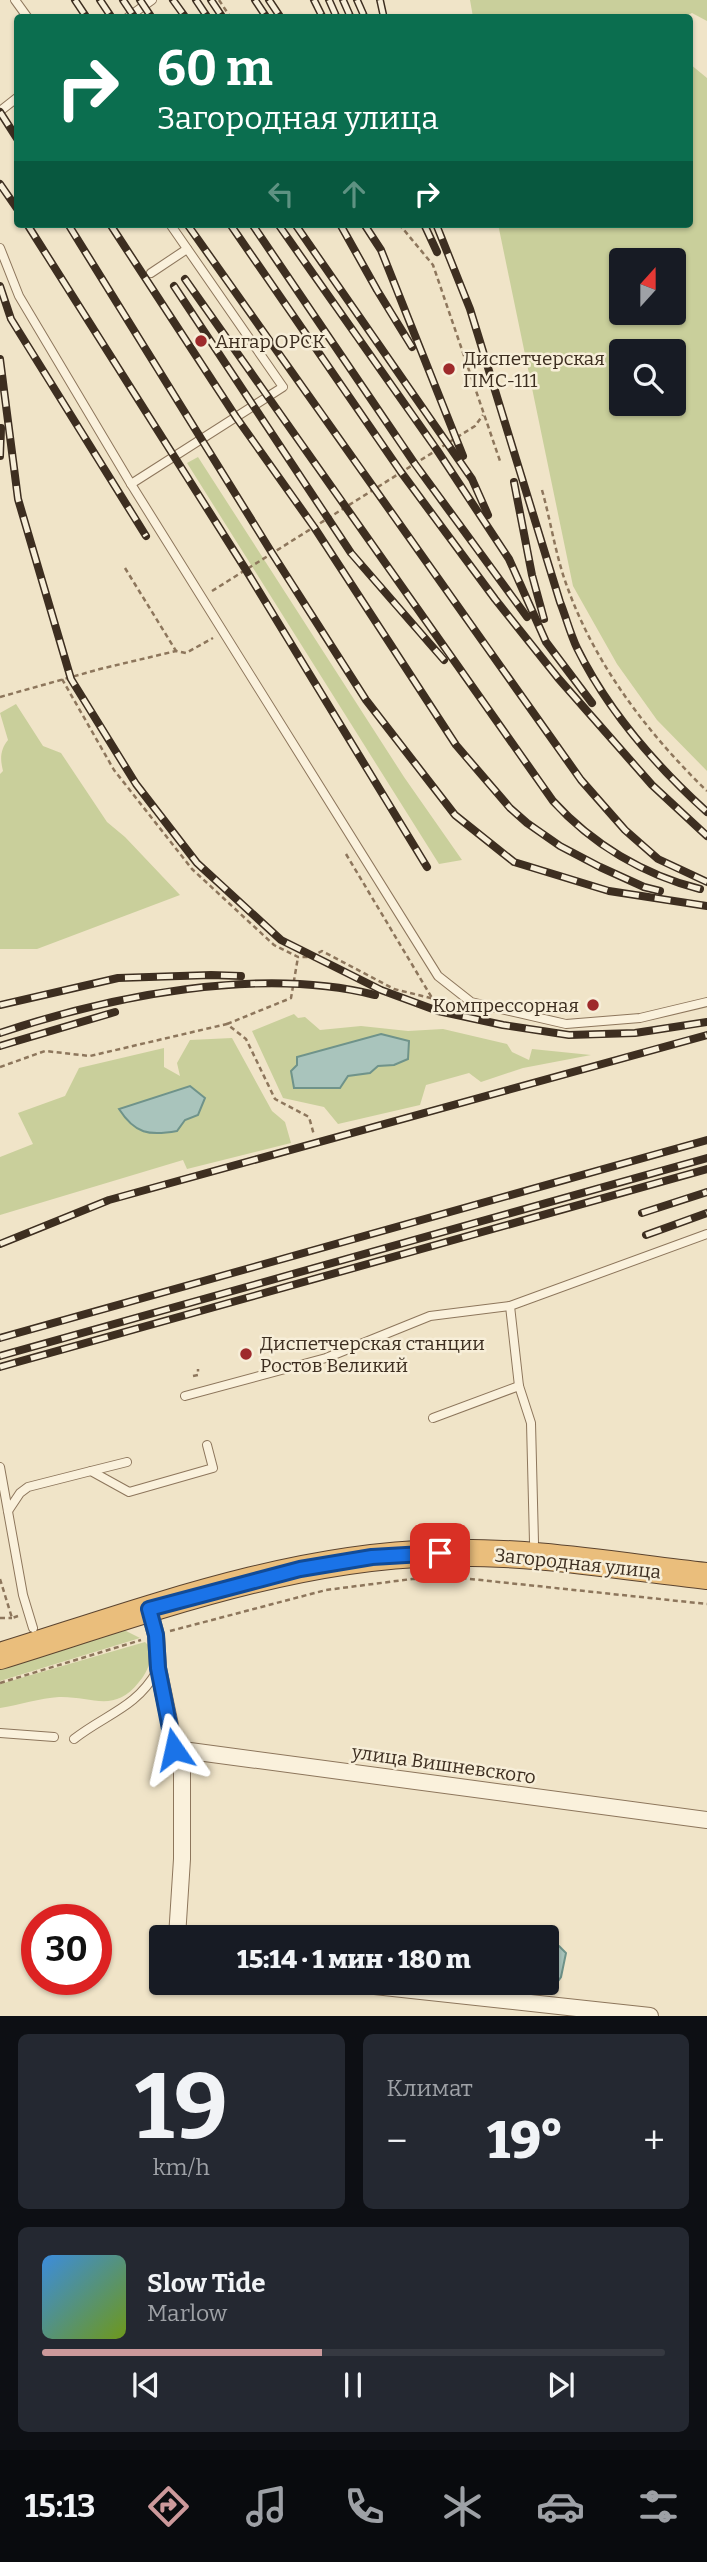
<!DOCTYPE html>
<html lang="ru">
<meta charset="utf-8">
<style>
:root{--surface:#171b24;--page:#242831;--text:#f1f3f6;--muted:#9ea1a6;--line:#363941;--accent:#cc999b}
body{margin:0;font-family:Bitter,serif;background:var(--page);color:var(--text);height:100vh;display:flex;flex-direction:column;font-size:26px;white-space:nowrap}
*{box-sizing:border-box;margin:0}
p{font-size:23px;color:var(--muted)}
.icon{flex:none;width:38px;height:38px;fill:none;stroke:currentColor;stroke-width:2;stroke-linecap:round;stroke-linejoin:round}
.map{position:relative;height:2016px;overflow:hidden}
.panel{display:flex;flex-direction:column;gap:18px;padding:18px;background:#0d0f14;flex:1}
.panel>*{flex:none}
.banner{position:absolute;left:14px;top:14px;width:679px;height:214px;border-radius:7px;box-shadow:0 2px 5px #0004;background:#0b6e4f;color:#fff;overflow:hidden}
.needle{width:46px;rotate:21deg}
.tools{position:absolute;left:609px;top:248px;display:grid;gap:14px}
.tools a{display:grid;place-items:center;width:77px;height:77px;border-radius:7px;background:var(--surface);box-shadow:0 2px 5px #0004;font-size:35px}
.speed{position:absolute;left:21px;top:1904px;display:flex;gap:14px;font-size:35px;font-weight:700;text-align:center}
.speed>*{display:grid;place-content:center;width:91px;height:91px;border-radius:50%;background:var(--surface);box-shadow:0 2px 5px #0004;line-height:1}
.speed .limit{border:10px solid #d22;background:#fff;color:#111}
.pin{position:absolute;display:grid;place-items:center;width:60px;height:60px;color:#fff;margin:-30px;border-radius:14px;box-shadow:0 4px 10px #0006}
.me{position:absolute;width:77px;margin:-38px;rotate:349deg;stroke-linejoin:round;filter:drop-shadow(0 0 5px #0008)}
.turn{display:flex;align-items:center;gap:24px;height:147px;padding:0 28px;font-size:32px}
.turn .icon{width:91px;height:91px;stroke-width:2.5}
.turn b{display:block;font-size:49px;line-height:60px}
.lanes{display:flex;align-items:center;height:66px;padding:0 28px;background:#0003;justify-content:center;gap:35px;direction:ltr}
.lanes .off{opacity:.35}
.big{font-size:52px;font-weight:800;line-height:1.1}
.panel .tile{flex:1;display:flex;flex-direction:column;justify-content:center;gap:10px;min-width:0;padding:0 24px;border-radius:10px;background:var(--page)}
.panel .dial{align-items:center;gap:0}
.dial b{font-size:91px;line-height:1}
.song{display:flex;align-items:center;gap:21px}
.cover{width:84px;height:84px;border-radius:10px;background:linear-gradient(135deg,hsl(210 70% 55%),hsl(80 70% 35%))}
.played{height:7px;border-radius:4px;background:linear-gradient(90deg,var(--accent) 45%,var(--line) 45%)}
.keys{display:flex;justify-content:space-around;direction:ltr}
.heat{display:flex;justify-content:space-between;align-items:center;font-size:38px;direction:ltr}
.panel .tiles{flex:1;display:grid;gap:18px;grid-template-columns:1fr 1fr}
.tile:last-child{grid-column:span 2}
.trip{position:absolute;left:149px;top:1925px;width:410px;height:70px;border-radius:7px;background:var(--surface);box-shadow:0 2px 5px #0004;font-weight:800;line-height:70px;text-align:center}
.menu{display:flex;height:112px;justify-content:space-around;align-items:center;background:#090b0e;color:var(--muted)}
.menu .icon{width:49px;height:49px}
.menu .on{color:var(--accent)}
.menu b{font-size:32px;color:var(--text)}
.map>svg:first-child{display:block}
.green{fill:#c9cf9b;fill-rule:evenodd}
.water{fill:#a9c4bc;stroke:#6f938a;stroke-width:2}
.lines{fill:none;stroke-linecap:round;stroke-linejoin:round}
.service-casing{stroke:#8d765c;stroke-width:10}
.minor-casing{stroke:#8d765c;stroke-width:18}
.trunk-casing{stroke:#5b4430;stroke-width:28}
.path{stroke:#8d765c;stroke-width:2.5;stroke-dasharray:5 3.5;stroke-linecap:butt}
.service{stroke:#faf1dc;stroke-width:8}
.minor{stroke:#faf1dc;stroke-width:16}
.trunk{stroke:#eabe7c;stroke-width:26}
.rail-casing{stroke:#3d2e20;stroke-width:8}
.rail{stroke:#f7eed8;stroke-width:5;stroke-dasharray:16;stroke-linecap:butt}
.route-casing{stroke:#114b97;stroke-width:18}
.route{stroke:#1a73e8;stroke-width:12}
.poi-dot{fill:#9e2a2b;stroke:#f7eed8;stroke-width:2.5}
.labels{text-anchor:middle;stroke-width:5;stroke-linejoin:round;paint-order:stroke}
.poi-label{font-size:19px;fill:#3d2e20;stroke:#f7eed8;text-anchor:start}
.street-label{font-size:19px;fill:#3d2e20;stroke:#f7eed8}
</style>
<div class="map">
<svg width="707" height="2016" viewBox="0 0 707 2016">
<rect width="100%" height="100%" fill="#f0e4c8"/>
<g class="green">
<polygon points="470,0 707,0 707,21 692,13 682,18 473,17"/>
<path d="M 690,64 L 707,78 L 707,771 L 657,720 L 617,664 L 573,586 L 498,224 L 690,224 ZM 621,261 L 674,261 L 674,313 L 621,313 ZM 621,352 L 674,352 L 674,404 L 621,404 Z"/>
<polygon points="198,457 404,777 462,860 439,864 187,463"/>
<path d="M 16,704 L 43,746 L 61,753 L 107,822 L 125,837 L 180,895 L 37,949 L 0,949 L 0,774 L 3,771 C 0,759 0,750 8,740 L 0,713 Z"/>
<polygon points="294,1014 298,1018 305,1017 320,1030 361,1026 408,1031 443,1029 507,1044 512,1052 529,1060 532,1049 591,1055 523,1068 481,1082 469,1073 426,1085 420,1105 338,1124 324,1107 283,1098 252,1031"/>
<polygon points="232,1038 272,1111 285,1122 291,1143 187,1169 183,1160 0,1215 0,1157 33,1144 18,1113 65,1096 79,1068 164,1048 164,1067 180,1076 177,1063 190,1040"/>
<polygon points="124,1630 140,1638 0,1681 0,1668"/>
<path d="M 145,1642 L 150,1647 C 151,1662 149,1670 139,1682 C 114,1714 92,1696 59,1697 C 40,1698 19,1705 0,1708 L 0,1684 Z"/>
</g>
<g class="water">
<polygon points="381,1034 409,1041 408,1059 394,1065 378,1066 370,1073 348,1076 340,1088 294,1088 291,1071 297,1065 297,1057"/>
<path d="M 190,1086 L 205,1098 L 198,1115 L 185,1120 L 177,1131 C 149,1136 135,1134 119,1109 Z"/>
<polygon points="559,1946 566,1953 561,1977 553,1988 545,1988 539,1983 546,1983 546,1960 551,1948"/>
</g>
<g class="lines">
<g class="service-casing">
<g id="service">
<polyline points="15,0 28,18"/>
<polyline points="127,18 152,0"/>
<polyline points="0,111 18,97"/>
<polyline points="0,248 19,296 131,484 438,976 471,1002 566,1024 640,1018 707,1002"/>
<polyline points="151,273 187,249"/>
<polyline points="131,484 283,387 170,224"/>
<polyline points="185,1396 326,1358 430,1316 510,1306"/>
<polyline points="433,1418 519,1386"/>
<polyline points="0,1467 23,1595 33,1628"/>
<polyline points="91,1471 127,1462"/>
<polyline points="8,1511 20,1493 28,1487 91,1471 129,1492 213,1468 207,1445"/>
<polyline points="534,1542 531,1423 519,1386 510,1306 707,1234"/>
<polyline points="0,1733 54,1737"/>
<path d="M 74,1739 C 106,1714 136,1708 157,1671"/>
</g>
</g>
<g class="minor-casing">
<g id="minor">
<polyline points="149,1609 156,1635 158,1668 175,1749 182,1768 182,1859 177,1937"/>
<polyline points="175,1749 707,1820"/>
<polyline points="347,1983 650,2016"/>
</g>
</g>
<g class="trunk-casing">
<path id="trunk" d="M 0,1656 C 142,1612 287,1557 438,1553 C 527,1550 618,1566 707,1576"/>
</g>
<g class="path">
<polyline points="219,0 231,18"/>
<polyline points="399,224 433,265 500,461"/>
<path d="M 542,490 C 551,522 556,558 568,589 C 596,666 649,735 707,791"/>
<polyline points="125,568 176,651"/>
<polyline points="212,591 475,426 483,415"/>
<polyline points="62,679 114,770 192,869 274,945 298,957 311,957 322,951 394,989 451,1003"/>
<polyline points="0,697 100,669 176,651 186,653 213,638"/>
<polyline points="346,854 432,998"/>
<polyline points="227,1024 291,998 298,957"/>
<polyline points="0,1067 45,1051 90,1056 227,1024 246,1039 275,1099 309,1117 314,1135"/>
<polyline points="193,1376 198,1375 198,1369"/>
<polyline points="0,1579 12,1618 18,1616"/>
<polyline points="0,1618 12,1618"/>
<polyline points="170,1631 326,1590 412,1579 461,1578 707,1604"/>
<polyline points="0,1683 141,1640"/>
</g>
<use href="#service" class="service"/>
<use href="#minor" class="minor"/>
<use href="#trunk" class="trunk"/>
<g class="rail-casing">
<g id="rail">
<polyline points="75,0 87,18"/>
<polyline points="100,0 112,18"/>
<polyline points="123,0 135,18"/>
<polyline points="140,0 152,18"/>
<polyline points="173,0 186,18"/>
<polyline points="196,0 208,18"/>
<polyline points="211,0 223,18"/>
<polyline points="255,0 267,18"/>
<polyline points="269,0 281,18"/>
<polyline points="314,0 323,18"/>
<polyline points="329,0 337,18"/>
<polyline points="343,0 351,18"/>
<polyline points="357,0 365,18"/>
<polyline points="380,0 384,18"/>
<polyline points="0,112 18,140"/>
<polyline points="0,184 18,210"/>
<polyline points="27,224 246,570 427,867"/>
<polyline points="68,224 272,553 366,700 455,815 514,862 609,891 707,906"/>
<polyline points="110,224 236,417 314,527 456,745 510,808 527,823 560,846 600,867 644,887 660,891"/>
<polyline points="187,224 581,780 625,830 658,859 707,882"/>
<polyline points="230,224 401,472 495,599 558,678 652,785 707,836"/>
<polyline points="252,224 415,464 527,617"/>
<polyline points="278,224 437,450 509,559 546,642 592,703"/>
<polyline points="295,224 472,479 488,515"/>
<polyline points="340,224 377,290 412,347"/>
<polyline points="364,224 381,250 463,456"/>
<polyline points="424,224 437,252"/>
<path d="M 436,224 L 470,309 L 560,602 C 566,617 570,633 577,648 C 608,711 655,765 707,812"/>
<path d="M 185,279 L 553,801 C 592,844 644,875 700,889"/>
<polyline points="0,286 11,319 146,536"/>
<polyline points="174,286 351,553 444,660"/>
<polyline points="0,359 18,499 71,679 136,784 197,863 281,940 381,990 438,1011 503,1025 569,1035 635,1033 707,1022"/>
<polyline points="0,456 1,428"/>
<polyline points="514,482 532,575 544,619"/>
<polyline points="0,1005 118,978 211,975 241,976"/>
<path d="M 0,1033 C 110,996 260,966 375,995"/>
<polyline points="0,1046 115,1012"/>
<polyline points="642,1213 707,1192"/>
<polyline points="646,1235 707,1213"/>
<polyline points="0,1244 109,1200 707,1035"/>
<polyline points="0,1338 707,1140"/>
<polyline points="0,1356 707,1158"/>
<polyline points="0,1367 707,1169"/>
</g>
</g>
<use href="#rail" class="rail"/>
</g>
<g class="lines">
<g class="route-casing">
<polyline id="route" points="174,1749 158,1668 156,1635 149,1609 300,1569 372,1557 440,1553"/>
</g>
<use href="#route" class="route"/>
</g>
<g class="poi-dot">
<circle cx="201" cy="341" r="7"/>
<circle cx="449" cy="369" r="7"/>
<circle cx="593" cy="1005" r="7"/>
<circle cx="246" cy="1354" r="7"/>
</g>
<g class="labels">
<g class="poi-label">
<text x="215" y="348">Ангар ОРСК</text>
<text x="463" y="365">Диспетчерская<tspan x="463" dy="22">ПМС-111</tspan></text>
<text x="579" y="1012" text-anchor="end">Компрессорная</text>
<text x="260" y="1350">Диспетчерская станции<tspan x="260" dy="22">Ростов Великий</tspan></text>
</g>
<g class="street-label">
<text transform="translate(578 1563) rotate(6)" y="7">Загородная улица</text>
<text transform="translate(444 1764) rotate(8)" y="7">улица Вишневского</text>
</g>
</g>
</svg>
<div class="tools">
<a><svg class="needle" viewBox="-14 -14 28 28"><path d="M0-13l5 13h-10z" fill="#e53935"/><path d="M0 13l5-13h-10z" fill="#9ea1a6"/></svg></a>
<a><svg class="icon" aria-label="search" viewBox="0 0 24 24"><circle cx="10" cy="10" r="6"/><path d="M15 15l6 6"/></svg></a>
</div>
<div class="speed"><div class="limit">30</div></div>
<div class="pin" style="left:440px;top:1553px;background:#d93025"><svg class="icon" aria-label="arrive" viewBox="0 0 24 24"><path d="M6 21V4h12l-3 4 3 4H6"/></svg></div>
<svg class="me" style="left:174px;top:1749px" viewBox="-20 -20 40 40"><path d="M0-17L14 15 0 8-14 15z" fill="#1a73e8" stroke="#fff" stroke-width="4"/></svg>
<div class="trip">15:14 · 1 мин · 180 m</div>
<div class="banner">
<div class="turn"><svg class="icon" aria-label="right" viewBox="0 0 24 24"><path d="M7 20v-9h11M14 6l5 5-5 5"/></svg><div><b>60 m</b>Загородная улица</div></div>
<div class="lanes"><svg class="icon off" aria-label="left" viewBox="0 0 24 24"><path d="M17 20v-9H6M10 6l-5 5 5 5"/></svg><svg class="icon off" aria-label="ahead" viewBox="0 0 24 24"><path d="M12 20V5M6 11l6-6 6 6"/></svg><svg class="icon" aria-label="right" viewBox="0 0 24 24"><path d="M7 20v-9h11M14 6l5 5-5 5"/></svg></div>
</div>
</div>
<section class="panel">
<div class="tiles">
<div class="tile dial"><b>19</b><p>km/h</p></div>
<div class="tile"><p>Климат</p>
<div class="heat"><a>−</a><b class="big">19°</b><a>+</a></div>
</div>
<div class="tile">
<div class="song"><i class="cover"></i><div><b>Slow Tide</b><p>Marlow</p></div></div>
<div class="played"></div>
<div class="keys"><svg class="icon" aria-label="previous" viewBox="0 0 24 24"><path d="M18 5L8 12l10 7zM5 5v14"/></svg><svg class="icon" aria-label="pause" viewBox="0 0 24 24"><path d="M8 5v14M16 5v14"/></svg><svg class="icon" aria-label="next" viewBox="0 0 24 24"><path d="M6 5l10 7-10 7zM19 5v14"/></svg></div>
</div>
</div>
</section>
<nav class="menu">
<b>15:13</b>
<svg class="icon on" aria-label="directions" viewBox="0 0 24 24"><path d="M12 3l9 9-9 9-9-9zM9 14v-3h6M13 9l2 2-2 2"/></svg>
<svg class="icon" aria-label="music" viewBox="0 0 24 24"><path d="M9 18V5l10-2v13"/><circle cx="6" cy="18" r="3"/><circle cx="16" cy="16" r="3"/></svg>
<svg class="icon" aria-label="phone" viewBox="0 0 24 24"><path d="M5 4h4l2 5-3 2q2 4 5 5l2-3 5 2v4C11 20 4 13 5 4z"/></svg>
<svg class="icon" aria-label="climate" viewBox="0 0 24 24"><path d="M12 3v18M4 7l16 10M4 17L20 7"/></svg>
<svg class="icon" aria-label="car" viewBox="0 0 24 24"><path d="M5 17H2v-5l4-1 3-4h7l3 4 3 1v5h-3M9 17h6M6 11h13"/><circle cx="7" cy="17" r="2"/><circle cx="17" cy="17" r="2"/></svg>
<svg class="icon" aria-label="filters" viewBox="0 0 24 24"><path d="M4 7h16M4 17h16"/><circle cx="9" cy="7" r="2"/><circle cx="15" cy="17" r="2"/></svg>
</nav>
